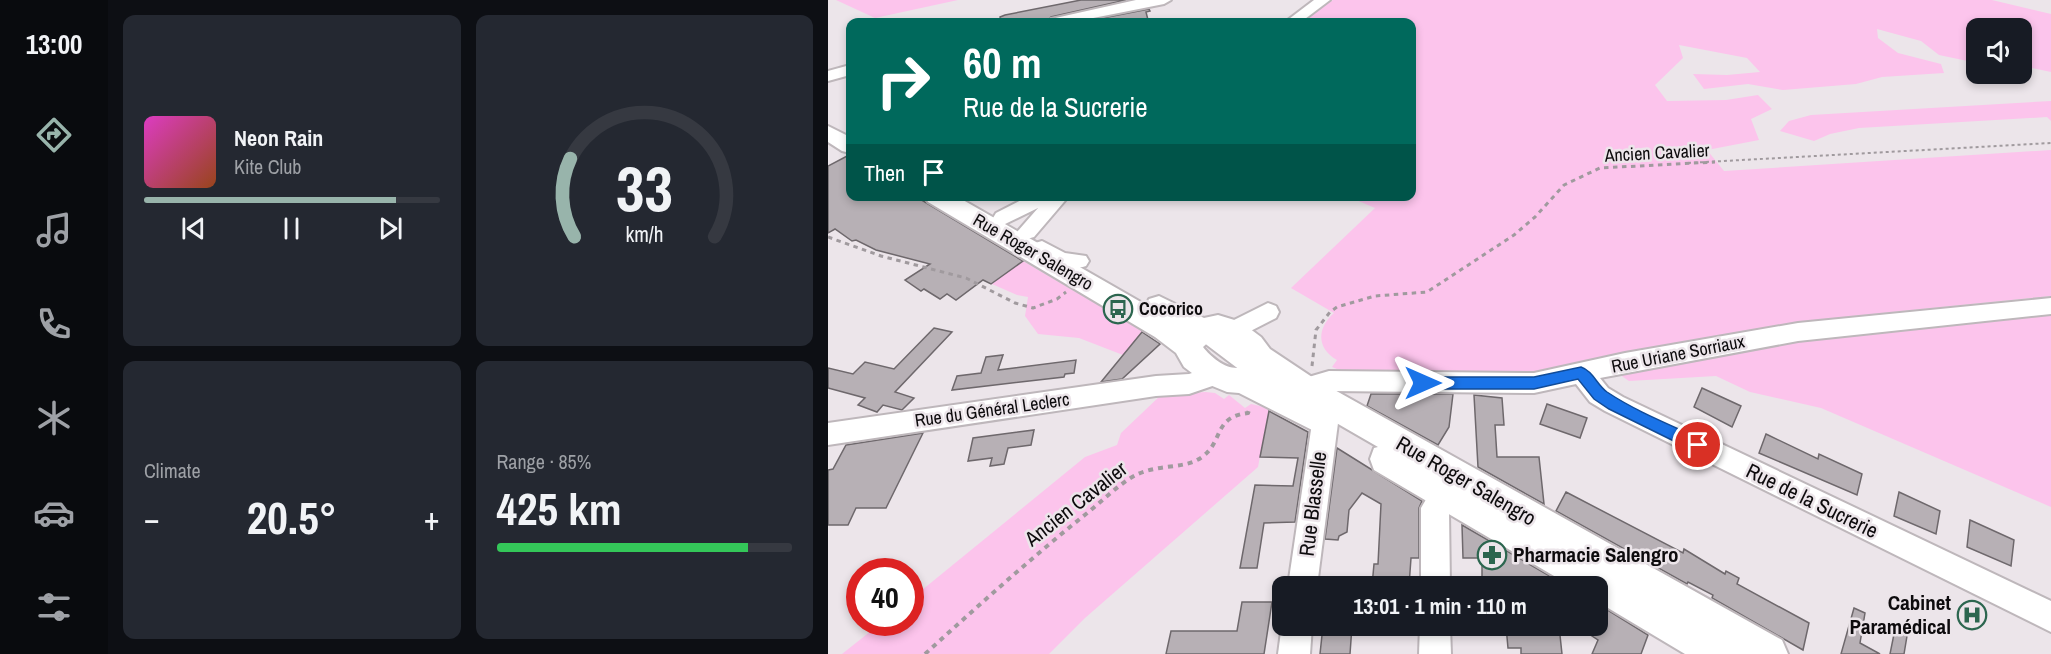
<!DOCTYPE html>
<meta charset="utf-8">
<style>
:root{--surface:#171b24;--page:#242831;--text:#f1f3f6;--muted:#9ea1a6;--line:#363941;--accent:#98b4ab}
body{margin:0;font-family:"Archivo Narrow",sans-serif;background:var(--page);color:var(--text);height:100vh;display:flex;flex-direction:column;font-size:22px;white-space:nowrap}
*{box-sizing:border-box;margin:0}
p{font-size:20px;color:var(--muted)}
.icon{flex:none;width:33px;height:33px;fill:none;stroke:currentColor;stroke-width:2;stroke-linecap:round;stroke-linejoin:round}
.map{position:relative;flex:1;overflow:hidden}
.details{display:flex;flex-direction:column;gap:15px;padding:15px;background:#0d0f14;width:720px}
.details>*{flex:none}
.guide{position:absolute;left:18px;top:18px;width:570px;height:183px;border-radius:12px;box-shadow:0 3px 9px #0003;background:#00695c;color:#fff;overflow:hidden}
.controls{position:absolute;left:1138px;top:18px;display:grid;gap:12px}
.controls a{display:grid;place-items:center;width:66px;height:66px;border-radius:12px;background:var(--surface);box-shadow:0 3px 9px #0003;font-size:30px}
.speed{position:absolute;left:18px;top:558px;display:flex;gap:12px;font-size:30px;font-weight:700;text-align:center}
.speed>*{display:grid;place-content:center;width:78px;height:78px;border-radius:50%;background:var(--surface);box-shadow:0 3px 9px #0003;line-height:1}
.speed .limit{border:9px solid #d22;background:#fff;color:#111}
.pin{position:absolute;display:grid;place-items:center;width:51px;height:51px;color:#fff;margin:-26px;border:3px solid #fff;border-radius:50%;box-shadow:0 2px 6px #0007}
.me{position:absolute;width:66px;margin:-33px;rotate:90deg;stroke-linejoin:round;filter:drop-shadow(0 0 4px #0008)}
.turn{display:flex;align-items:center;gap:21px;height:126px;padding:0 18px;font-size:27px}
.turn .icon{width:78px;height:78px;stroke-width:2.5}
.turn b{display:block;font-size:42px;line-height:51px}
.then{display:flex;align-items:center;height:57px;padding:0 18px;background:#0003;gap:12px;font-size:22px}
.big{font-size:45px;font-weight:700;line-height:1.1}
.details .tile{flex:1;display:flex;flex-direction:column;justify-content:center;gap:9px;min-width:0;padding:0 21px;border-radius:12px;background:var(--page)}
.details .dial{align-items:center;gap:0}
.dial svg{height:156px;overflow:visible;fill:none;stroke:var(--line);stroke-width:7;stroke-linecap:round;text-anchor:middle}
.dial text{fill:var(--text);stroke:none}
.song{display:flex;align-items:center;gap:18px}
.cover{width:72px;height:72px;border-radius:9px;background:linear-gradient(135deg,hsl(310 70% 55%),hsl(20 70% 35%))}
.played{height:6px;border-radius:3px;background:linear-gradient(90deg,var(--accent) 85%,var(--line) 85%)}
.keys{display:flex;justify-content:space-around;direction:ltr}
.heat{display:flex;justify-content:space-between;align-items:center;font-size:33px;direction:ltr}
.charge{height:9px;border-radius:4px;background:linear-gradient(90deg,#34c759 85%,var(--line) 0)}
.details .tiles{flex:1;display:grid;gap:15px;grid-template-columns:repeat(2,1fr)}
.trip{position:absolute;left:444px;top:576px;width:336px;height:60px;border-radius:12px;background:var(--surface);box-shadow:0 3px 9px #0003;font-weight:700;line-height:60px;text-align:center}
main{display:flex;flex:1;min-height:0}
.menu{display:flex;flex-direction:column;width:108px;justify-content:space-around;align-items:center;background:#090b0e;color:var(--muted)}
.menu .icon{width:42px;height:42px}
.menu .current{color:var(--accent)}
.menu b{font-size:27px;color:var(--text)}
.map>svg:first-child{display:block}
.green{fill:#fcc4ec}
.building{fill:#b7b0b5;stroke:#6e686c;stroke-width:1.5}
.lines{fill:none;stroke-linecap:round;stroke-linejoin:round}
.minor-casing{stroke:#beb7bb;stroke-width:4}
.major-casing{stroke:#beb7bb;stroke-width:4}
.path-far2{stroke:#a09a9e;stroke-width:2;stroke-dasharray:3 3;stroke-linecap:butt}
.path-far1{stroke:#a09a9e;stroke-width:3;stroke-dasharray:4.5 4.5;stroke-linecap:butt}
.path{stroke:#a09a9e;stroke-width:4;stroke-dasharray:5 5;stroke-linecap:butt}
.minor{fill:#fff;fill-rule:evenodd}
.major{fill:#fff;fill-rule:evenodd}
.route{fill:#1a73e8;stroke:#114b97;stroke-width:1.5}
.labels{text-anchor:middle;stroke-width:5;stroke-linejoin:round;paint-order:stroke}
.street-label{font-size:18px;fill:#0d0b0d;stroke:#ece5ea}
.poi-label{font-size:18px;font-weight:bold;fill:#0d0b0d;stroke:#ece5ea;text-anchor:start}
.near-street-label{font-size:21px;fill:#0d0b0d;stroke:#ece5ea}
.near-poi-label{font-size:21px;font-weight:bold;fill:#0d0b0d;stroke:#ece5ea;text-anchor:start}
</style>
<main>
<nav class="menu">
<b>13:00</b>
<svg class="icon current" aria-label="directions" viewBox="0 0 24 24"><path d="M12 3l9 9-9 9-9-9zM9 14v-3h6M13 9l2 2-2 2"/></svg>
<svg class="icon" aria-label="music" viewBox="0 0 24 24"><path d="M9 18V5l10-2v13"/><circle cx="6" cy="18" r="3"/><circle cx="16" cy="16" r="3"/></svg>
<svg class="icon" aria-label="phone" viewBox="0 0 24 24"><path d="M5 4h4l2 5-3 2q2 4 5 5l2-3 5 2v4C11 20 4 13 5 4z"/></svg>
<svg class="icon" aria-label="climate" viewBox="0 0 24 24"><path d="M12 3v18M4 7l16 10M4 17L20 7"/></svg>
<svg class="icon" aria-label="car" viewBox="0 0 24 24"><path d="M5 17H2v-5l4-1 3-4h7l3 4 3 1v5h-3M9 17h6M6 11h13"/><circle cx="7" cy="17" r="2"/><circle cx="17" cy="17" r="2"/></svg>
<svg class="icon" aria-label="filters" viewBox="0 0 24 24"><path d="M4 7h16M4 17h16"/><circle cx="9" cy="7" r="2"/><circle cx="15" cy="17" r="2"/></svg>
</nav>
<section class="details">
<div class="tiles">
<div class="tile">
<div class="song"><i class="cover"></i><div><b>Neon Rain</b><p>Kite Club</p></div></div>
<div class="played"></div>
<div class="keys"><svg class="icon" aria-label="previous" viewBox="0 0 24 24"><path d="M18 5L8 12l10 7zM5 5v14"/></svg><svg class="icon" aria-label="pause" viewBox="0 0 24 24"><path d="M8 5v14M16 5v14"/></svg><svg class="icon" aria-label="next" viewBox="0 0 24 24"><path d="M6 5l10 7-10 7zM19 5v14"/></svg></div>
</div>
<div class="tile dial"><svg viewBox="0 0 100 80">
<path d="M14 69A42 42 0 1 1 86 69"/>
<path d="M14 69A42 42 0 0 1 12 29" stroke="#98b4ab"/>
<text x="50" y="56" font-size="32" font-weight="700">33</text>
<text x="50" y="72" font-size="11">km/h</text>
</svg></div>
<div class="tile"><p>Climate</p>
<div class="heat"><a>−</a><b class="big">20.5°</b><a>+</a></div>
</div>
<div class="tile"><p>Range · 85%</p><b class="big">425 km</b><div class="charge"></div></div>
</div>
</section>
<div class="map">
<svg width="1223" height="654" viewBox="0 0 1223 654">
<rect width="100%" height="100%" fill="#ece5ea"/>
<g class="green">
<polygon points="8,0 130,0 47,18"/>
<path d="M 505,0 L 1164,0 L 1223,14 L 1223,72 L 1199,67 L 1191,78 L 1180,74 L 1194,74 L 1194,28 L 1149,28 L 1149,63 L 1111,55 L 1093,41 L 1049,29 L 1050,38 L 1070,53 L 1113,64 L 1116,73 L 1054,77 L 1028,84 L 955,90 L 920,84 L 876,89 L 865,74 L 899,75 L 932,72 L 919,58 L 851,45 L 855,58 L 827,85 L 839,101 L 898,100 L 930,95 L 944,109 L 923,119 L 931,140 L 879,150 L 896,171 L 1223,150 L 1223,296 L 1025,316 L 1030,332 L 1223,314 L 1223,507 L 993,408 L 922,392 L 888,376 L 801,381 L 767,358 L 708,371 L 516,372 L 504,367 L 509,360 C 488,348 489,328 506,313 L 463,288 L 547,208 L 521,197 L 584,196 L 584,22 L 474,22 Z"/>
<polygon points="1223,101 1223,121 1219,117 1031,128 1002,134 986,141 952,131 961,121 983,115"/>
<polygon points="195,261 314,331 295,355 251,338 210,334 197,316 200,297 189,295 164,284"/>
<polygon points="377,392 387,393 396,399 401,395 417,408 423,404 441,408 430,467 257,618 221,654 14,654 53,623 82,622 83,599 257,457 289,445 293,433 333,395"/>
</g>
<g class="building">
<polygon points="253,0 298,0 223,17 219,22 173,22 172,17 177,15"/>
<polygon points="321,9 322,11 318,12 320,20 308,22 254,22"/>
<polygon points="21,155 22,196 87,196 195,261 163,284 155,280 128,300 119,294 112,299 96,289 93,291 77,280 102,264 48,250 28,240 24,241 7,229 0,233 0,166"/>
<polygon points="106,328 124,332 67,392 86,398 74,410 55,405 49,412 30,405 37,398 0,388 0,368 25,374 37,362 66,369"/>
<polygon points="314,332 332,344 294,379 273,382"/>
<polygon points="175,355 170,370 248,360 246,373 237,374 236,377 124,390 129,376 153,373 158,357"/>
<polygon points="874,388 913,406 904,427 866,407"/>
<polygon points="543,394 625,394 621,427 610,445 539,406"/>
<polygon points="646,395 674,398 676,425 667,425 669,457 711,457 716,504 650,467"/>
<polygon points="719,404 759,418 752,438 712,424"/>
<polygon points="441,411 480,432 467,522 436,523 429,568 412,568 427,485 465,486 470,458 432,457"/>
<polygon points="206,430 203,445 180,448 176,464 162,466 164,458 140,461 145,438"/>
<polygon points="95,433 58,508 28,508 20,525 0,525 0,470 5,469 18,445"/>
<polygon points="938,434 990,459 991,454 1034,474 1029,495 931,453"/>
<polygon points="509,448 594,501 591,508 591,558 583,558 581,586 544,586 546,564 550,564 553,504 534,493 521,510 519,532 511,536 510,540 497,539"/>
<polygon points="738,492 855,553 856,549 897,574 898,571 911,578 909,584 981,623 975,650 884,598 885,595 860,582 859,584 728,511"/>
<polygon points="1071,492 1112,511 1108,534 1066,516"/>
<polygon points="1142,520 1186,540 1183,566 1139,547"/>
<polygon points="634,525 739,586 654,586 654,558 635,558"/>
<polygon points="414,602 444,602 436,654 338,654 343,631 409,631"/>
<polygon points="770,604 820,635 813,654 764,654 770,640 761,634 765,626 770,626"/>
<polygon points="1026,608 1037,613 1032,643 1052,654 1013,654"/>
<polygon points="495,626 524,626 522,654 492,654"/>
<polygon points="678,626 731,626 734,654 693,654 693,648 680,648"/>
<polygon points="1067,629 1079,636 1076,654 1062,654"/>
</g>
<g class="lines">
<g class="minor-casing">
<g id="minor">
<polygon points="308,0 343,0 336,4 245,22 221,22 223,19"/>
<polygon points="486,0 502,0 473,22 457,22"/>
<polygon points="22,65 22,75 0,81 0,71"/>
<polygon points="201,196 241,196 206,237 199,239 192,237 189,232 210,208 175,225 168,223 165,218 168,213"/>
<path d="M 214,241 L 237,253 L 258,256 L 261,261 L 258,266 C 240,272 214,265 204,248 L 207,243 Z"/>
<polygon points="1223,298 1223,314 970,341 772,378 780,388 795,397 1223,601 1223,632 777,411 762,402 748,384 706,393 501,391 476,398 467,395 464,388 467,381 501,371 706,373 797,353 970,323"/>
<polygon points="440,303 448,306 451,312 448,318 405,340 449,372 453,379 449,386 441,389 433,386 367,336 364,330 367,324 375,321 393,331 396,325"/>
<polygon points="388,365 396,368 400,375 396,382 361,394 328,396 0,445 0,423 328,376 361,374"/>
<polygon points="497,412 506,415 510,423 489,586 460,586 484,423 488,415"/>
<polygon points="617,480 627,484 630,493 621,511 622,586 593,586 593,508 607,484"/>
<polygon points="454,624 484,626 482,654 450,654"/>
<polygon points="592,626 622,626 623,654 591,654"/>
</g>
</g>
<g class="major-casing">
<g id="major">
<polygon points="0,126 22,137 22,153 14,151 0,142"/>
<path d="M 97,196 L 128,196 L 318,305 L 321,299 L 331,296 L 376,318 L 390,315 L 413,322 L 433,337 L 442,349 L 487,379 L 954,640 L 960,654 L 857,654 L 770,602 L 770,586 L 743,586 L 546,470 L 542,459 L 546,448 L 550,447 L 505,421 L 501,429 L 490,433 L 411,393 L 399,392 L 377,383 L 356,367 L 348,353 L 327,337 L 100,202 ZM 386,337 C 398,339 409,349 417,358 L 417,362 L 409,368 C 396,368 383,357 375,347 Z"/>
</g>
</g>
<polyline class="path-far2" points="860,163 1223,143"/>
<g class="path-far1">
<polyline points="0,237 53,256 138,278 187,303 205,308 229,299 238,292"/>
<polyline points="484,366 488,330 502,312 509,307 547,296 599,292 686,235 707,217 736,185 772,168 887,162"/>
</g>
<path class="path" d="M 97,654 C 150,606 203,558 258,514 C 273,502 286,489 301,479 C 326,462 355,471 374,457 C 396,441 385,417 420,413 L 422,407"/>
<use href="#minor" class="minor"/>
<use href="#major" class="major"/>
</g>
<path class="route" d="M 753,367 C 765,371 769,385 779,392 C 809,412 843,425 875,440 L 877,445 L 875,450 L 870,452 L 864,450 L 781,409 L 766,399 L 750,379 L 706,389 L 595,389 L 589,387 L 587,383 L 589,379 L 595,377 L 706,377 Z"/>
<defs>
<g id="bus-ring" transform="scale(1.5)"><circle r="9.5" fill="#ece5ea" stroke="#2c664f" stroke-width="1.5"/><path d="M-5-6H5V4H4V6H2V4H-2V6H-4V4H-5ZM-3.5-4V0h7V-4ZM-3.5 1.2v1.5H-2V1.2ZM2 1.2v1.5H3.5V1.2Z" fill="#2c664f"/></g>
<g id="pharmacy-ring" transform="scale(1.5)"><circle r="9.5" fill="#ece5ea" stroke="#2c664f" stroke-width="1.5"/><path d="M-2-6h4v4h4v4h-4v4h-4v-4h-4v-4h4Z" fill="#2c664f"/></g>
<g id="hospital-ring" transform="scale(1.5)"><circle r="9.5" fill="#ece5ea" stroke="#2c664f" stroke-width="1.5"/><path d="M-5-5h3v3.5h4V-5h3V5h-3V1.5h-4V5h-3Z" fill="#2c664f"/></g>
</defs>
<g fill-rule="evenodd">
<use href="#bus-ring" x="290" y="309"/>
<use href="#pharmacy-ring" x="664" y="555"/>
<use href="#hospital-ring" x="1144" y="615"/>
</g>
<g class="labels">
<g class="street-label">
<text transform="translate(829 153) rotate(-3)" y="6">Ancien Cavalier</text>
<text transform="translate(205 252) rotate(30)" y="6">Rue Roger Salengro</text>
<text transform="translate(850 354) rotate(-11)" y="6">Rue Uriane Sorriaux</text>
<text transform="translate(164 410) rotate(-8)" y="6">Rue du Général Leclerc</text>
</g>
<g class="poi-label">
<text x="311" y="315">Cocorico</text>
</g>
<g class="near-street-label">
<text transform="translate(638 481) rotate(30)" y="7">Rue Roger Salengro</text>
<text transform="translate(984 501) rotate(26)" y="7">Rue de la Sucrerie</text>
<text transform="translate(248 504) rotate(-38)" y="7">Ancien Cavalier</text>
<text transform="translate(485 504) rotate(-83)" y="7">Rue Blasselle</text>
</g>
<g class="near-poi-label">
<text x="685" y="562">Pharmacie Salengro</text>
<text x="1123" y="610" text-anchor="end">Cabinet<tspan x="1123" dy="24">Paramédical</tspan></text>
</g>
</g>
</svg>
<div class="controls">
<a><svg class="icon" aria-label="sound" viewBox="0 0 24 24"><path d="M4 9h4l5-4v14l-5-4H4zM17 9q2 3 0 6"/></svg></a>
</div>
<div class="speed"><div class="limit">40</div></div>
<div class="pin" style="left:870px;top:445px;background:#d93025"><svg class="icon" aria-label="arrive" viewBox="0 0 24 24"><path d="M6 21V4h12l-3 4 3 4H6"/></svg></div>
<svg class="me" style="left:595px;top:383px" viewBox="-20 -20 40 40"><path d="M0-17L14 15 0 8-14 15z" fill="#1a73e8" stroke="#fff" stroke-width="4"/></svg>
<div class="trip">13:01 · 1 min · 110 m</div>
<div class="guide">
<div class="turn"><svg class="icon" aria-label="right" viewBox="0 0 24 24"><path d="M7 20v-9h11M14 6l5 5-5 5"/></svg><div><b>60 m</b>Rue de la Sucrerie</div></div>
<div class="then">Then<svg class="icon" aria-label="arrive" viewBox="0 0 24 24"><path d="M6 21V4h12l-3 4 3 4H6"/></svg></div>
</div>
</div>
</main>
